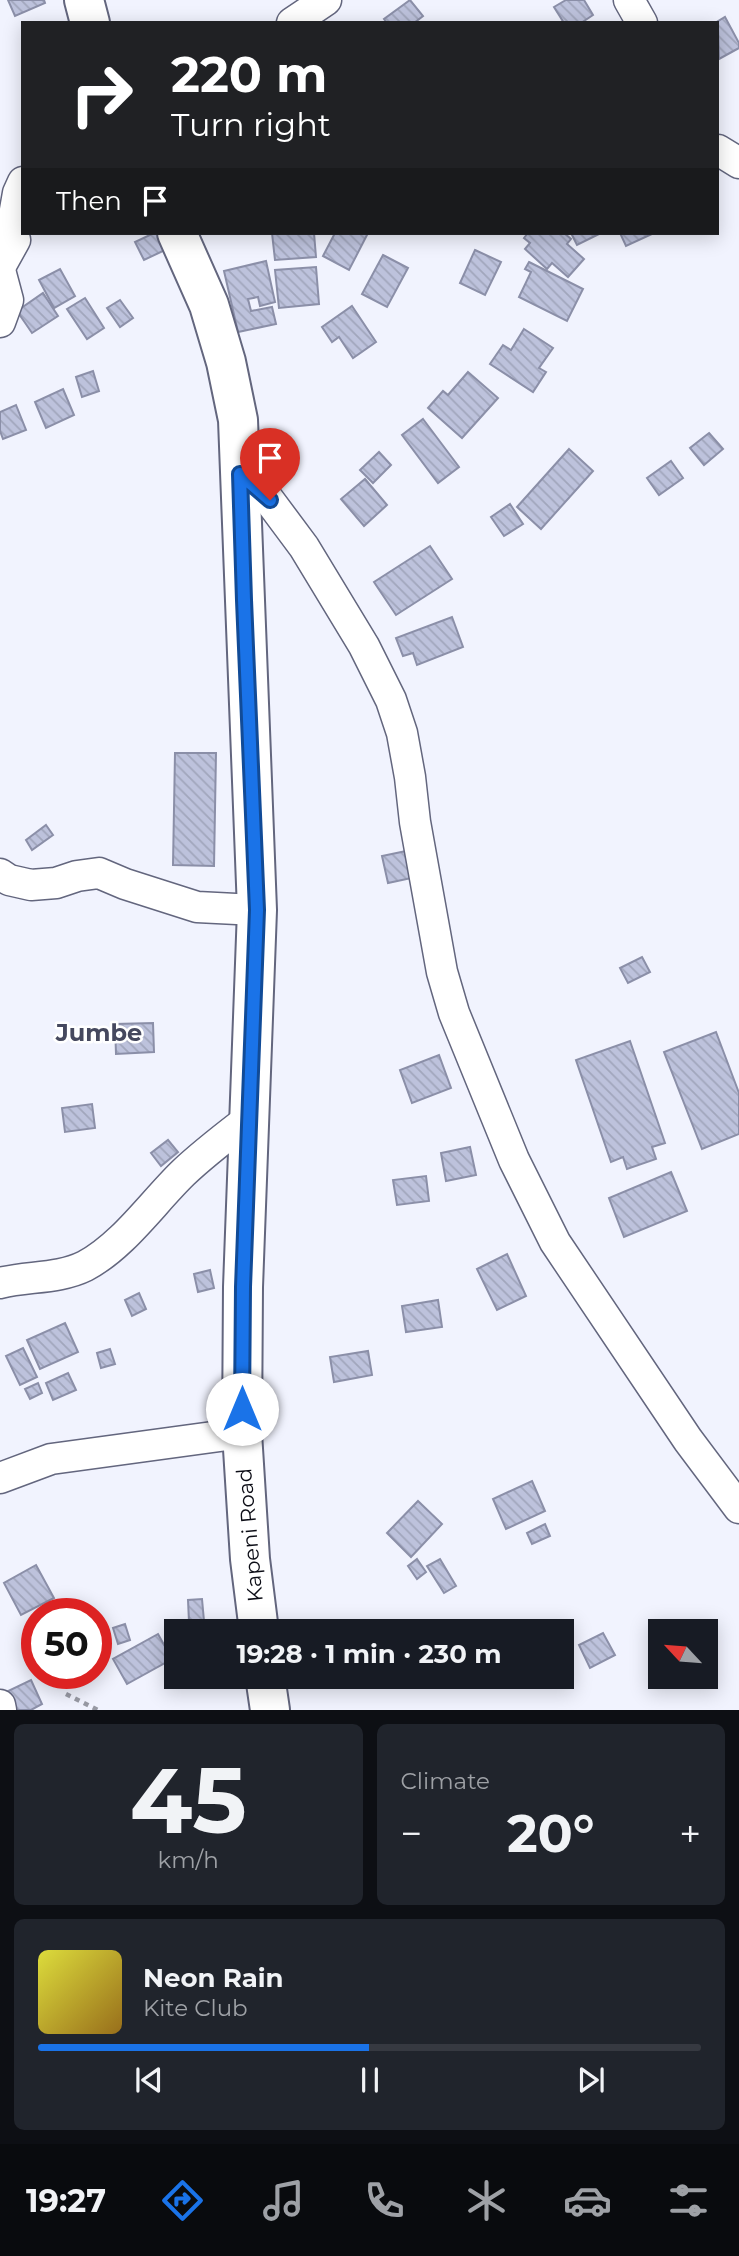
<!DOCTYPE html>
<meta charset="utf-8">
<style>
:root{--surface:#171b24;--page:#20242c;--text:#f1f3f6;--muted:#9ea1a6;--line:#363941;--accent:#1a73e8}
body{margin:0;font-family:Montserrat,sans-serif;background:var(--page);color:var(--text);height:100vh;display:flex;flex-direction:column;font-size:26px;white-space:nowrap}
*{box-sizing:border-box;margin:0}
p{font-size:23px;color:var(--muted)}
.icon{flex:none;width:38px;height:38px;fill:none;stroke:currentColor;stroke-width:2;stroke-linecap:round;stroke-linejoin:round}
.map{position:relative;height:1710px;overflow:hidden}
.sheet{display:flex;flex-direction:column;gap:14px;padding:14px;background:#0d0f14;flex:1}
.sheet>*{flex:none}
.hud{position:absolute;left:21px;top:21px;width:698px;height:214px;border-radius:0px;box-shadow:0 4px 18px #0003;background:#202124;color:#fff;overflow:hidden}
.needle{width:46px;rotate:296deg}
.fabs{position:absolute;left:648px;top:1619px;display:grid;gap:14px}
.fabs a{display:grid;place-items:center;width:70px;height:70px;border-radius:0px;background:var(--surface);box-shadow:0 4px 18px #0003;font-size:35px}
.speed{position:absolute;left:21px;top:1598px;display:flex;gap:14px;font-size:35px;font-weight:700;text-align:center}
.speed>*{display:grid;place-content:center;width:91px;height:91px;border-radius:50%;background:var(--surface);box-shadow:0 4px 18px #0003;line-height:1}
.speed .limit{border:10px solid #d22;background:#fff;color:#111}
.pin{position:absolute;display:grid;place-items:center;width:60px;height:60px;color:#fff;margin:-72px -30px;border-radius:50% 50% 50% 0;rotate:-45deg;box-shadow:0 0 7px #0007}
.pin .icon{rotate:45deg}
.me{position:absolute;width:77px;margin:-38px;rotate:0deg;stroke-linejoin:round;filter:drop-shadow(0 0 5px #0008)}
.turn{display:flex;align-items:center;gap:24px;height:147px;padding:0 35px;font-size:32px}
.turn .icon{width:91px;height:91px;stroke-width:2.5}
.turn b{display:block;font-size:49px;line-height:60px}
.then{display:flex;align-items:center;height:66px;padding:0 35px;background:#0003;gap:14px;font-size:26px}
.big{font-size:52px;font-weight:700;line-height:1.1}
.sheet .tile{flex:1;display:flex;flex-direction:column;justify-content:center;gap:10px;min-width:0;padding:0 24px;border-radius:10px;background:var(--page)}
.sheet .dial{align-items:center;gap:0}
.dial b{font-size:91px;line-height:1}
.song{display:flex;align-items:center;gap:21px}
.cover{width:84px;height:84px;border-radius:10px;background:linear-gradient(135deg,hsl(60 70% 55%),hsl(40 70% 35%))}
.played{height:7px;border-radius:4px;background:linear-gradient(90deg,var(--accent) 50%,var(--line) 50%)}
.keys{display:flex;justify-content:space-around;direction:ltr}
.heat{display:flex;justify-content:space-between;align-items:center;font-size:38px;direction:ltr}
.sheet .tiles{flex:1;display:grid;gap:14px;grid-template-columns:1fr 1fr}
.tile:last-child{grid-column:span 2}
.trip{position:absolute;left:164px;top:1619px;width:410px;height:70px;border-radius:0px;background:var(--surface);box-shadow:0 4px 18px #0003;font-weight:700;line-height:70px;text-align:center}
.menu{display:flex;height:112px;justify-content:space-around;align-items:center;background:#090b0e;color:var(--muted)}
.menu .icon{width:49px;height:49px}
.menu .selected{color:var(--accent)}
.menu b{font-size:32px;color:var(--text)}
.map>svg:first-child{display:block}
.building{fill:url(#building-back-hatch);stroke:#8b8fa8;stroke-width:2}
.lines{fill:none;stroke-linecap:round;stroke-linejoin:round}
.street-casing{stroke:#63667e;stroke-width:33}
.secondary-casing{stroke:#63667e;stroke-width:42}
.path{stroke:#989aa4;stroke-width:4.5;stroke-dasharray:5 5;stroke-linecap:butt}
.street{stroke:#fff;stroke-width:30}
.secondary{stroke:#fff;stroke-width:38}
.route-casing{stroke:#114b97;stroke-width:18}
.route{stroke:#1a73e8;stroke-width:12}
.labels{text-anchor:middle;stroke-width:5;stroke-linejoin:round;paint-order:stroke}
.street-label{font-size:21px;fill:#0c0d16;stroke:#fff}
.quarter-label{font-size:24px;font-weight:bold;fill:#45485e;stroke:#fff}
</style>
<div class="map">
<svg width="739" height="1710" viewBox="0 0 739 1710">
<defs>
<pattern id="building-back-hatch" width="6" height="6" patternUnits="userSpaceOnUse" patternTransform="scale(1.75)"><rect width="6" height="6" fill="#bdc2dc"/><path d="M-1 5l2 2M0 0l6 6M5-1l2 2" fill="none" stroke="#a1a6bc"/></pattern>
</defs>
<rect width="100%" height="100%" fill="#f1f3fe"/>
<g class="building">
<polygon points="8,0 44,0 45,3 15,16"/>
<polygon points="410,0 423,16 414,23 387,23 384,19"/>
<polygon points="566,0 584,0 593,15 581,23 564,23 554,7"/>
<polygon points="725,17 739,43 739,48 719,59 718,23 715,23"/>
<polygon points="154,233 157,233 165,250 144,260 135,242"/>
<polygon points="272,233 314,233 316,257 275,260"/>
<polygon points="335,233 368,233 349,270 323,256"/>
<polygon points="528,233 564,233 571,239 567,244 584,259 568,277 552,263 547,269 525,249 530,243 524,238"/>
<polygon points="571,233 601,233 577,245"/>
<polygon points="620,233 654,233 626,246"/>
<polygon points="475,250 501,262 485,295 460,283"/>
<polygon points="383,255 408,268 387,307 362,294"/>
<polygon points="266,261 275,302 260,306 258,297 248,299 251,311 272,307 276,324 238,332 224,271"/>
<polygon points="529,262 583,289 567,321 519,297 531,272 525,269"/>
<polygon points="316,267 319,304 279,308 275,270"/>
<polygon points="60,269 75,296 54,308 39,280"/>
<polygon points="43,293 58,316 32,333 17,311"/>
<polygon points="85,298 104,328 87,339 67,309"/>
<polygon points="120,300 133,318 120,327 107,308"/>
<polygon points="352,306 376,342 353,358 339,337 332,342 322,327"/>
<polygon points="524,329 553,348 539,368 546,372 533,392 490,364 503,345 511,350"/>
<polygon points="93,371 99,391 82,397 76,377"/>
<polygon points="468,372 498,398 462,438 428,408 443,391 448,395"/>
<polygon points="63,389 74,415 46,428 35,402"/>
<polygon points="16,405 26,430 3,439 0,431 0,412"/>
<polygon points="423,419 459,467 438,483 402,435"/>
<polygon points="709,433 723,449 704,465 690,448"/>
<polygon points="569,449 593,471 541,529 517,507"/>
<polygon points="379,452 391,465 373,483 360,470"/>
<polygon points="671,461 683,478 659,495 647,478"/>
<polygon points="365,479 387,505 364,526 341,499"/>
<polygon points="510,504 523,524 504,536 491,517"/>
<polygon points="430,546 452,579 396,615 374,582"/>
<polygon points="452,617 463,647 417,665 413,653 403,656 396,638"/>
<polygon points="175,753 216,753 214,866 173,865"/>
<polygon points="46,825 53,835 32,850 26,840"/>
<polygon points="411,850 416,877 388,883 382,856"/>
<polygon points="642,957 650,972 628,983 620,968"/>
<polygon points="153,1023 154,1052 116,1054 115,1024"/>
<polygon points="716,1032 739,1093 739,1134 702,1149 664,1052"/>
<polygon points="630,1041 665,1143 652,1147 656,1159 627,1169 623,1157 611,1162 576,1060"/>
<polygon points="439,1055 451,1088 412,1103 400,1070"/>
<polygon points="92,1104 95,1128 65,1132 62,1108"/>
<polygon points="168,1140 178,1152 161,1166 151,1153"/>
<polygon points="470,1147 476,1175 446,1181 441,1153"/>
<polygon points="671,1172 687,1211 624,1237 609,1198"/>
<polygon points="426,1176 429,1201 397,1205 393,1180"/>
<polygon points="507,1254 526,1296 497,1310 477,1269"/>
<polygon points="210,1270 214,1288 198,1292 194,1274"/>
<polygon points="139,1293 146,1309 132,1316 125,1300"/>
<polygon points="438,1300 442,1327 406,1332 402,1306"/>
<polygon points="65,1323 78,1352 40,1369 27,1340"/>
<polygon points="23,1348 37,1377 20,1385 6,1356"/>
<polygon points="110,1349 115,1364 101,1368 97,1353"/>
<polygon points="368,1351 372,1375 334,1382 330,1357"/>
<polygon points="68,1373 76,1390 53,1400 46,1383"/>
<polygon points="38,1383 42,1393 30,1399 25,1389"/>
<polygon points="532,1481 545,1511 506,1529 493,1499"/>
<polygon points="418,1501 442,1524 411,1557 387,1533"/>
<polygon points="545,1524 550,1536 532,1544 527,1533"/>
<polygon points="417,1559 426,1572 417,1579 408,1566"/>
<polygon points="440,1559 456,1586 444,1593 427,1566"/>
<polygon points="36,1565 54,1598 21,1615 4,1583"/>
<polygon points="202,1599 204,1621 189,1622 188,1600"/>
<polygon points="125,1624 130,1640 118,1644 113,1628"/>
<polygon points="603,1633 615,1655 590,1668 579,1645"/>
<polygon points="158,1634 172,1659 127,1684 113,1659"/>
<polygon points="31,1680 42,1704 31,1710 12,1710 4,1693"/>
</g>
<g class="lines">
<g class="street-casing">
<g id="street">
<polyline points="629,0 642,23"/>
<polyline points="292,23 326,0"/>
<polyline points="718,150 739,163"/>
<polyline points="0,267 15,240 11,233 18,193 23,182"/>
<polyline points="0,270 8,300 0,322"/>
<polyline points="240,474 269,500 304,547 364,646 391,700 402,733 410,777 415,822 442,972 454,1013 514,1160 555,1242 688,1440 739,1508"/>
<polyline points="0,874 9,880 31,885 56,883 77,876 99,873 125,884 197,907 257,910"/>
<path d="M 0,1283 C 27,1276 59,1279 85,1266 C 123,1246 153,1202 183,1173 C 204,1153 228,1135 250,1118"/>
<polyline points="0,1478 51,1459 242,1433"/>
<polyline points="0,1705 1,1710"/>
</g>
</g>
<g class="secondary-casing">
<g id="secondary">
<polyline points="84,0 90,23"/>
<polyline points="177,233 209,305 226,362 238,420 257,910 243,1287 242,1433 250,1559 259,1631"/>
<polyline points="265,1676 270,1710"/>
</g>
</g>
<polyline class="path" points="66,1694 98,1710"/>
<use href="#street" class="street"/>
<use href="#secondary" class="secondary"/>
</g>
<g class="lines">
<g class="route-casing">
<polyline id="route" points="242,1409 243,1287 257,910 244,600 240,474 270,500"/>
</g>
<use href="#route" class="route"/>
</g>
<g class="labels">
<g class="street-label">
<text transform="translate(250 1535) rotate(-95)" y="7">Kapeni Road</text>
</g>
<g class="quarter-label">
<text x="99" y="1041">Jumbe</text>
</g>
</g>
</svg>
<div class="fabs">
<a><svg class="needle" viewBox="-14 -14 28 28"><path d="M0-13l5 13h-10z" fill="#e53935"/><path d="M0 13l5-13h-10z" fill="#9ea1a6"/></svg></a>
</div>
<div class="speed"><div class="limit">50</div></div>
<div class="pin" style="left:270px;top:500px;background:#d93025"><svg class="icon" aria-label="arrive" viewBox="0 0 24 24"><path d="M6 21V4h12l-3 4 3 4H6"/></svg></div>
<svg class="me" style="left:242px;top:1409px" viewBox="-20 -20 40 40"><circle r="19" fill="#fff"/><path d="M0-13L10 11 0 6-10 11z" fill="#1a73e8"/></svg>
<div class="trip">19:28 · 1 min · 230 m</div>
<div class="hud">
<div class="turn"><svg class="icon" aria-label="right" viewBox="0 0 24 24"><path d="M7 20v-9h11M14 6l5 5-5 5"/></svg><div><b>220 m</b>Turn right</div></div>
<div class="then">Then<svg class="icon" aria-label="arrive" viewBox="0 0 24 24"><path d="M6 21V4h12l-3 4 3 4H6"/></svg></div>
</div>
</div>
<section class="sheet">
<div class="tiles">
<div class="tile dial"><b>45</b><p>km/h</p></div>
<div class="tile"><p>Climate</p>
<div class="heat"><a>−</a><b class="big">20°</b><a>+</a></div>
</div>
<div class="tile">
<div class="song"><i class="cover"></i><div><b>Neon Rain</b><p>Kite Club</p></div></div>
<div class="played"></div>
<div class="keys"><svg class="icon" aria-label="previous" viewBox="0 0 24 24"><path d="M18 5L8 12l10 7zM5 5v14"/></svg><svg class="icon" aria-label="pause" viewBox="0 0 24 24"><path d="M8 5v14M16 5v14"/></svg><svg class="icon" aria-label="next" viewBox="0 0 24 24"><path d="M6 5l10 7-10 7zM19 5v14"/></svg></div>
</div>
</div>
</section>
<nav class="menu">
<b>19:27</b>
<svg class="icon selected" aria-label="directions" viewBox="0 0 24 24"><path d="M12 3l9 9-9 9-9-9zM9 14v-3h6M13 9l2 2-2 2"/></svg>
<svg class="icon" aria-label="music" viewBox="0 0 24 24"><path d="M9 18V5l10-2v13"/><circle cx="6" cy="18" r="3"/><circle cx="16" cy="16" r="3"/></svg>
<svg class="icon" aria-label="phone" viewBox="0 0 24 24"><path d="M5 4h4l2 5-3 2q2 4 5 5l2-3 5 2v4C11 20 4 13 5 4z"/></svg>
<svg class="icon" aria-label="climate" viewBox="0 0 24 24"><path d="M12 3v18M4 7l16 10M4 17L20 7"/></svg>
<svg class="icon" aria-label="car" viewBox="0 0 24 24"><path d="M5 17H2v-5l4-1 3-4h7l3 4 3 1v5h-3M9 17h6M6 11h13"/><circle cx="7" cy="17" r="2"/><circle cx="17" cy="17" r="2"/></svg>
<svg class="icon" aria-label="filters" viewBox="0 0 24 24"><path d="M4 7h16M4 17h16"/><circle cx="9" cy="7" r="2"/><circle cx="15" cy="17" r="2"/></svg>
</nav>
